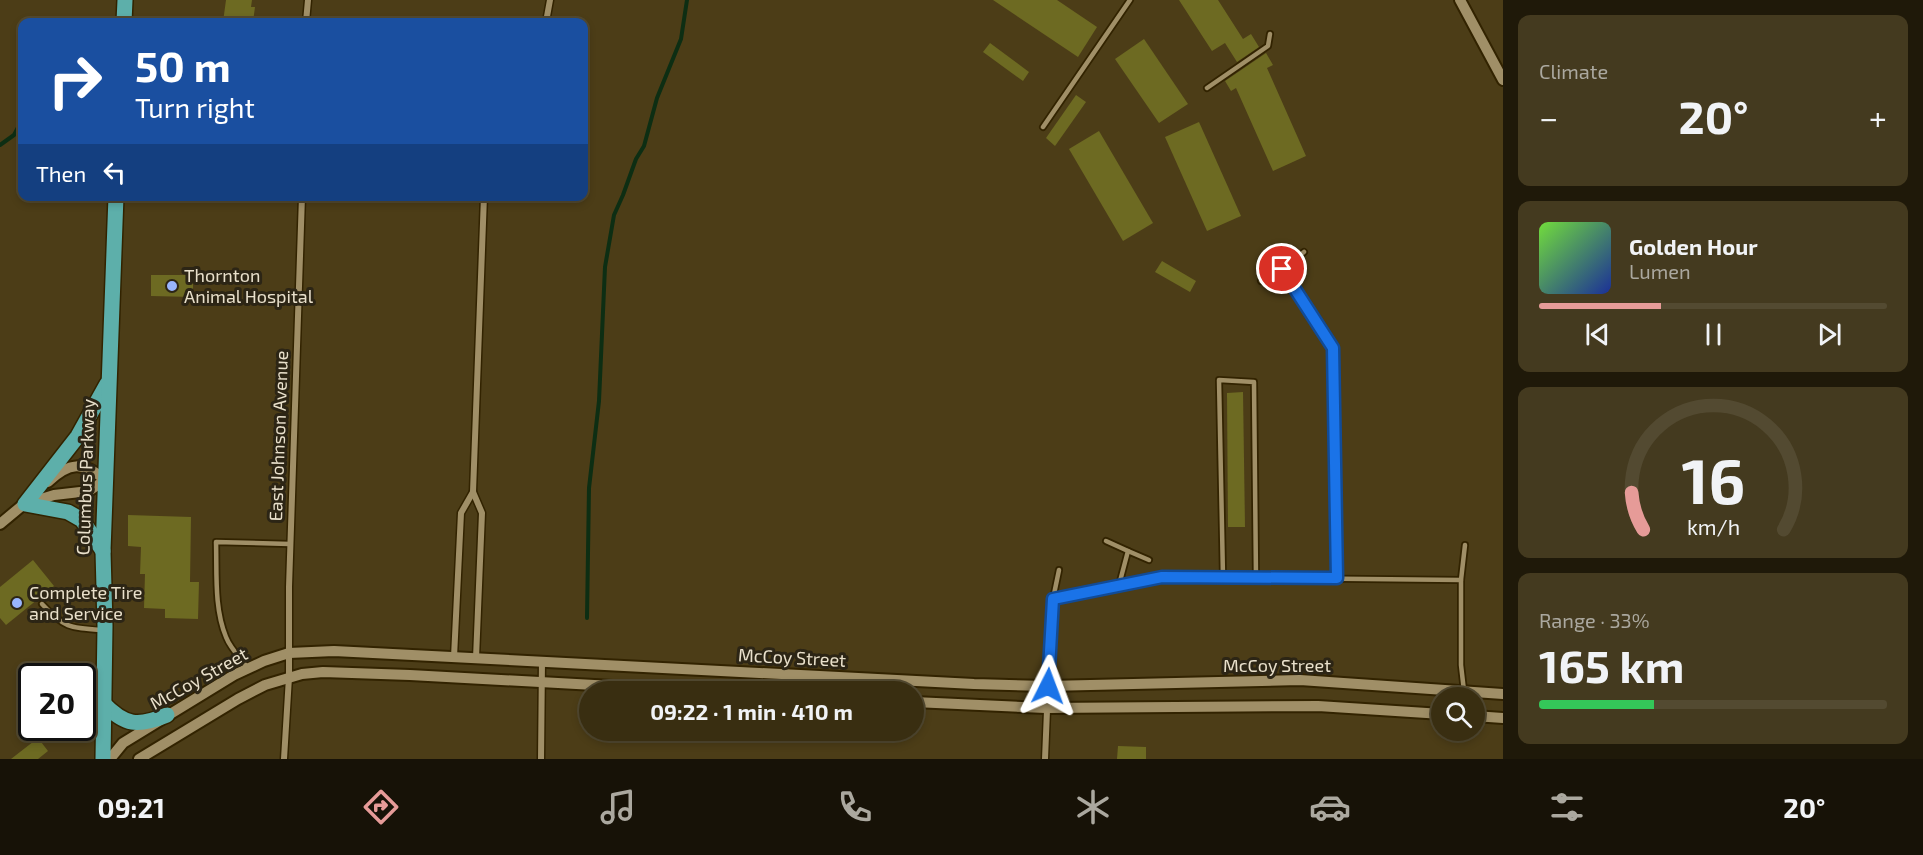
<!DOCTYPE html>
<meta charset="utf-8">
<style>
:root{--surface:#392e11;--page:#443a1f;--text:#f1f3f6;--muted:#aba89f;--line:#534a31;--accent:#e69b98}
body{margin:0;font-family:"Exo 2",sans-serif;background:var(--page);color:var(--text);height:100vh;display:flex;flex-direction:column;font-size:22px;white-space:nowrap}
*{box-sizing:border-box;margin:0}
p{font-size:20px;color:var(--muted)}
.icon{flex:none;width:33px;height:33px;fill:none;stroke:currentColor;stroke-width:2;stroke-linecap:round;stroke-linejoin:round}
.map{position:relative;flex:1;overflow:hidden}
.panel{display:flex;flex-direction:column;gap:15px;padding:15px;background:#1f1909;width:420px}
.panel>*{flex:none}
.hud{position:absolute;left:18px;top:18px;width:570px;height:183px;border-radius:12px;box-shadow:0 3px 9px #0003,0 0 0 2px var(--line);background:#1a4fa0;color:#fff;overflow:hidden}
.fabs{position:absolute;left:1431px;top:687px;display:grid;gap:12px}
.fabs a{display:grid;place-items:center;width:54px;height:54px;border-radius:50%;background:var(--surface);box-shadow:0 3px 9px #0003,0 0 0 2px var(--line);font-size:30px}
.speed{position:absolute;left:18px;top:663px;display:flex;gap:12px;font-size:30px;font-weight:700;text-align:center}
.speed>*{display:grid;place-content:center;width:78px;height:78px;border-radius:50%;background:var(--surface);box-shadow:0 3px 9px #0003,0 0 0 2px var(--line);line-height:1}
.speed .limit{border:3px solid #111;border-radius:9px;background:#fff;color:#111}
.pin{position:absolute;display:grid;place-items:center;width:51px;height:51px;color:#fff;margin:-26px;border:3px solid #fff;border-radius:50%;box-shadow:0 2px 6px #0007}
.me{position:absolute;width:66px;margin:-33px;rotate:3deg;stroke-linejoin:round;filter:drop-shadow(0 0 4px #0008)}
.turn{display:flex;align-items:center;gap:21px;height:126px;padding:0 18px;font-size:27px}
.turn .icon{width:78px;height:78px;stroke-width:2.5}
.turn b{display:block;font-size:42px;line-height:51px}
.then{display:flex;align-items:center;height:57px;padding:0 18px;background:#0003;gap:12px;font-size:22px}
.big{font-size:45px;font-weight:700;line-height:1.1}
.panel .widget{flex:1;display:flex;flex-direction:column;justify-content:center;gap:9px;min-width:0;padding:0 21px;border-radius:12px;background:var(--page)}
.panel .dial{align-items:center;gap:0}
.dial svg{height:156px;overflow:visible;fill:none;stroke:var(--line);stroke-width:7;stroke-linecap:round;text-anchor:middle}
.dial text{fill:var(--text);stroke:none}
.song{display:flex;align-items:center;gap:18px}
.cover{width:72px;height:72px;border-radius:9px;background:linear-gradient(135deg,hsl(100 70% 55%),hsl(230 70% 35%))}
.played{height:6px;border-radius:3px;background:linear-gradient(90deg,var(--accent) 35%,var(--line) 35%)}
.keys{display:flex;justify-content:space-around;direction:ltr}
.heat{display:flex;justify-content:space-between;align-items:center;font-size:33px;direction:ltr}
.charge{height:9px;border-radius:4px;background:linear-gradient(90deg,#34c759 33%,var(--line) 0)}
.trip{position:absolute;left:579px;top:681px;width:345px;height:60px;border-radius:30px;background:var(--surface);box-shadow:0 3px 9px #0003,0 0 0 2px var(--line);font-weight:700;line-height:60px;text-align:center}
.tabs{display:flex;height:96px;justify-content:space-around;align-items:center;background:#171207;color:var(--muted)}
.tabs .icon{width:42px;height:42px}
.tabs .current{color:var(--accent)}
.tabs b{font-size:27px;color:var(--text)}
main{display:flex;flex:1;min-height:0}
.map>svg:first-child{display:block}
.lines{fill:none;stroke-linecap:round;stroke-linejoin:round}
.stream{stroke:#0d2e13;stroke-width:4}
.building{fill:#6d6a22}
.service-casing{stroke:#322300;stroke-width:8}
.minor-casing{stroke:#322300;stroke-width:9}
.tertiary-casing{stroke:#322300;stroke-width:14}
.primary-casing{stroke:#322300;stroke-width:18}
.service{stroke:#a08f67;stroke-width:4.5}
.minor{stroke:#a08f67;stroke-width:6}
.tertiary{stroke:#a08f67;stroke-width:10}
.primary{stroke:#5dafaa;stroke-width:15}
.route-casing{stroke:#114b97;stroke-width:15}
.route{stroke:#1a73e8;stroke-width:10}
.poi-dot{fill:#98b5fd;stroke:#2c2515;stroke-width:2}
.labels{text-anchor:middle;stroke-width:6;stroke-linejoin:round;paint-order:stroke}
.poi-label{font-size:18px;fill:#e9e0cb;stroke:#2c2515;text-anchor:start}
.street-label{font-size:18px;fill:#e9e0cb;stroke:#2c2515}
</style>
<main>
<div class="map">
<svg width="1503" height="759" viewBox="0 0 1503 759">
<rect width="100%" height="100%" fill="#4c3d17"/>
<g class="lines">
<g class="stream">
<polyline points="0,145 14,135 22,120"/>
<polyline points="587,618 589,488 599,401 605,267 614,215 623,195 636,159 644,146 657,98 681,39 687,0"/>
</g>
</g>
<g class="building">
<polygon points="226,0 252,0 251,7 255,7 253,22 223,22"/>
<polygon points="993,0 1057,0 1097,27 1078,57"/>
<polygon points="1179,0 1218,0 1243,39 1251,34 1259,47 1237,62 1225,43 1212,51"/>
<polygon points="1144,39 1188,104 1159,123 1115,59"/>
<polygon points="990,43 1029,72 1023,81 983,52"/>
<polygon points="1266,53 1273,65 1267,68 1306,156 1273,171 1236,88 1231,91 1225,81"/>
<polygon points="1076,95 1086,102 1055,146 1046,138"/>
<polygon points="1199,122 1241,216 1207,231 1165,137"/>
<polygon points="1099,131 1153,223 1123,241 1069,149"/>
<polygon points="1162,261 1196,281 1190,292 1155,272"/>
<polygon points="151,275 193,275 193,297 151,296"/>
<polygon points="1243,392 1245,527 1228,527 1227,393"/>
<polygon points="128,515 191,517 190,582 199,582 198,619 165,618 165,609 144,608 145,574 140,574 141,547 128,546"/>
<polygon points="33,560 54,586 6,625 0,618 0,587"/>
<polygon points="38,738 48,751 38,759 11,759"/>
<polygon points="1118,746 1146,747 1146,759 1117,759"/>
</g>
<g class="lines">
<g class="service-casing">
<g id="service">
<polyline points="1207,88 1268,46 1270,34"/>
<polyline points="1043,127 1130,0"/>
<polyline points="1282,269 1304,252"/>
<polyline points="1261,281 1282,269 1333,348 1337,578"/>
<polyline points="1106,541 1128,551 1119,585"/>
<polyline points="1128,551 1149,560"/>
<polyline points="1223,577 1219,380 1254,382 1256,578"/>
<polyline points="1461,580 1465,545"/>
<polyline points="1053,599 1059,570"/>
<path d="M 42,604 C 64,628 70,628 102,630"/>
<path d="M 248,668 C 240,658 230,648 226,637 C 214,608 217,573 216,542 L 290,544"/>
<polyline points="1048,686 1053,599 1162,577 1461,580 1461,665 1464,691"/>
</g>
</g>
<g class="minor-casing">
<g id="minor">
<polyline points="306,22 308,0"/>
<polyline points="546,22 550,0"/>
<polyline points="454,657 461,513 473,492"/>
<polyline points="476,658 482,513 473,492 484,196"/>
<polyline points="284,759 289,677 289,587 302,196"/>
<polyline points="541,759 542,661"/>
<polyline points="1045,759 1048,686"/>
</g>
</g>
<g class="tertiary-casing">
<g id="tertiary">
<polyline points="1460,0 1503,80"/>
<path d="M 28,503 L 54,495 L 89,491 L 105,480 C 83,461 69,462 48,482"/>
<polyline points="0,524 30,499"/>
<polyline points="914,702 1046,708 1318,706 1442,714"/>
<polyline points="1474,716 1503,718"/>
<polyline points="110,759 123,743 234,675 264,661 289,653 334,651 974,684 1048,686 1300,680 1503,694"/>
<polyline points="139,759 238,699 265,685 302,674 323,672 410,675 722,692"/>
</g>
</g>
<g class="primary-casing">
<g id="primary">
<polyline points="124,22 125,0"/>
<polyline points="103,551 82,520 68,512 25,504 78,436 107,384"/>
<path d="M 103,703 C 125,726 138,727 167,715"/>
<polyline points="103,759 105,626 103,551 116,196"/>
</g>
</g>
<use href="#service" class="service"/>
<use href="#minor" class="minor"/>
<use href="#tertiary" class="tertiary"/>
<use href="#primary" class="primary"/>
</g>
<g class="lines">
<g class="route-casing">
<polyline id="route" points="1048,686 1053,599 1162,577 1337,578 1333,348 1282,269"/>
</g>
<use href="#route" class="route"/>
</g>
<g class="poi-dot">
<circle cx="172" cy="286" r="6"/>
<circle cx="17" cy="603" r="6"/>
</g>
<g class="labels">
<g class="poi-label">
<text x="184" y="282">Thornton<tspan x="184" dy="21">Animal Hospital</tspan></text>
<text x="29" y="599">Complete Tire<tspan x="29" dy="21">and Service</tspan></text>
</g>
<g class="street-label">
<text transform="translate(279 436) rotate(-88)" y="6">East Johnson Avenue</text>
<text transform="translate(86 477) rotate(-88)" y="6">Columbus Parkway</text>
<text transform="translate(792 658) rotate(3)" y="6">McCoy Street</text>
<text x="1277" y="672">McCoy Street</text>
<text transform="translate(199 679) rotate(-29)" y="6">McCoy Street</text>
</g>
</g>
</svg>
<div class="fabs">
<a><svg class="icon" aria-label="search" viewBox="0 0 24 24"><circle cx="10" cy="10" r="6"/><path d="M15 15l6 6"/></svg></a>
</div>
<div class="speed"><div class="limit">20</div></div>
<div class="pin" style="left:1282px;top:269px;background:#d93025"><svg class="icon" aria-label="arrive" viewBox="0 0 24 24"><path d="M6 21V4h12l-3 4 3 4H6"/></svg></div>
<svg class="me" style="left:1048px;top:686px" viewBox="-20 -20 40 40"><path d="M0-17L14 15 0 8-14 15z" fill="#1a73e8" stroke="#fff" stroke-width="4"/></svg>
<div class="trip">09:22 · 1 min · 410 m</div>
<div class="hud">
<div class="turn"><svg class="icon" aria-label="right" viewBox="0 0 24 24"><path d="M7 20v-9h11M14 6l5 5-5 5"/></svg><div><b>50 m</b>Turn right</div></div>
<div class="then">Then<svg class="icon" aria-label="left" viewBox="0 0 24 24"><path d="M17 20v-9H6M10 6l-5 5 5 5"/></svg></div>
</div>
</div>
<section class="panel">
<div class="widget"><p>Climate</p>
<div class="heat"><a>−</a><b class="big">20°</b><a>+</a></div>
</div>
<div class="widget">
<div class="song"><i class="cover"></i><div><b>Golden Hour</b><p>Lumen</p></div></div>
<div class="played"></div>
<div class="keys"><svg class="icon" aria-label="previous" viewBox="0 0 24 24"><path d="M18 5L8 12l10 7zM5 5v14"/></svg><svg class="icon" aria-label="pause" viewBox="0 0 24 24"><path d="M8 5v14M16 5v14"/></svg><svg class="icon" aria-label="next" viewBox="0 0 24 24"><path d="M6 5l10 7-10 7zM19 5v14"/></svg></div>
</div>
<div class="widget dial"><svg viewBox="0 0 100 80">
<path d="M14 69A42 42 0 1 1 86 69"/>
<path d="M14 69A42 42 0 0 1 8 50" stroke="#e69b98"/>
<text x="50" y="56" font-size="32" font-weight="700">16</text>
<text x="50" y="72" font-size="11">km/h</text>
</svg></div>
<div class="widget"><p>Range · 33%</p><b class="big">165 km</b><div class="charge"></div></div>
</section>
</main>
<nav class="tabs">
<b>09:21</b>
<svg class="icon current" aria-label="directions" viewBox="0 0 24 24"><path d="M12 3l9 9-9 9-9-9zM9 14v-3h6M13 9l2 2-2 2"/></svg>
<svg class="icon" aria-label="music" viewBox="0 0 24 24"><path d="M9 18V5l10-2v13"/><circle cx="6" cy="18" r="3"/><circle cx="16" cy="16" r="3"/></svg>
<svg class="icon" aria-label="phone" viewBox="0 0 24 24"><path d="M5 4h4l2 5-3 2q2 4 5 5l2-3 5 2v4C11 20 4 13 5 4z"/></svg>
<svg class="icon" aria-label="climate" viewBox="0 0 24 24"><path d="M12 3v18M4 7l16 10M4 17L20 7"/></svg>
<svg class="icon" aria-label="car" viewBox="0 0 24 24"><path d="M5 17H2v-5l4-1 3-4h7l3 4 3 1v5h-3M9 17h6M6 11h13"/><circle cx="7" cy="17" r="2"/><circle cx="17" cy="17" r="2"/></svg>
<svg class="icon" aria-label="filters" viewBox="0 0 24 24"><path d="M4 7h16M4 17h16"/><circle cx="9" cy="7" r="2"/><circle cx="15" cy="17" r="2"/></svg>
<b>20°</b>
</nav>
